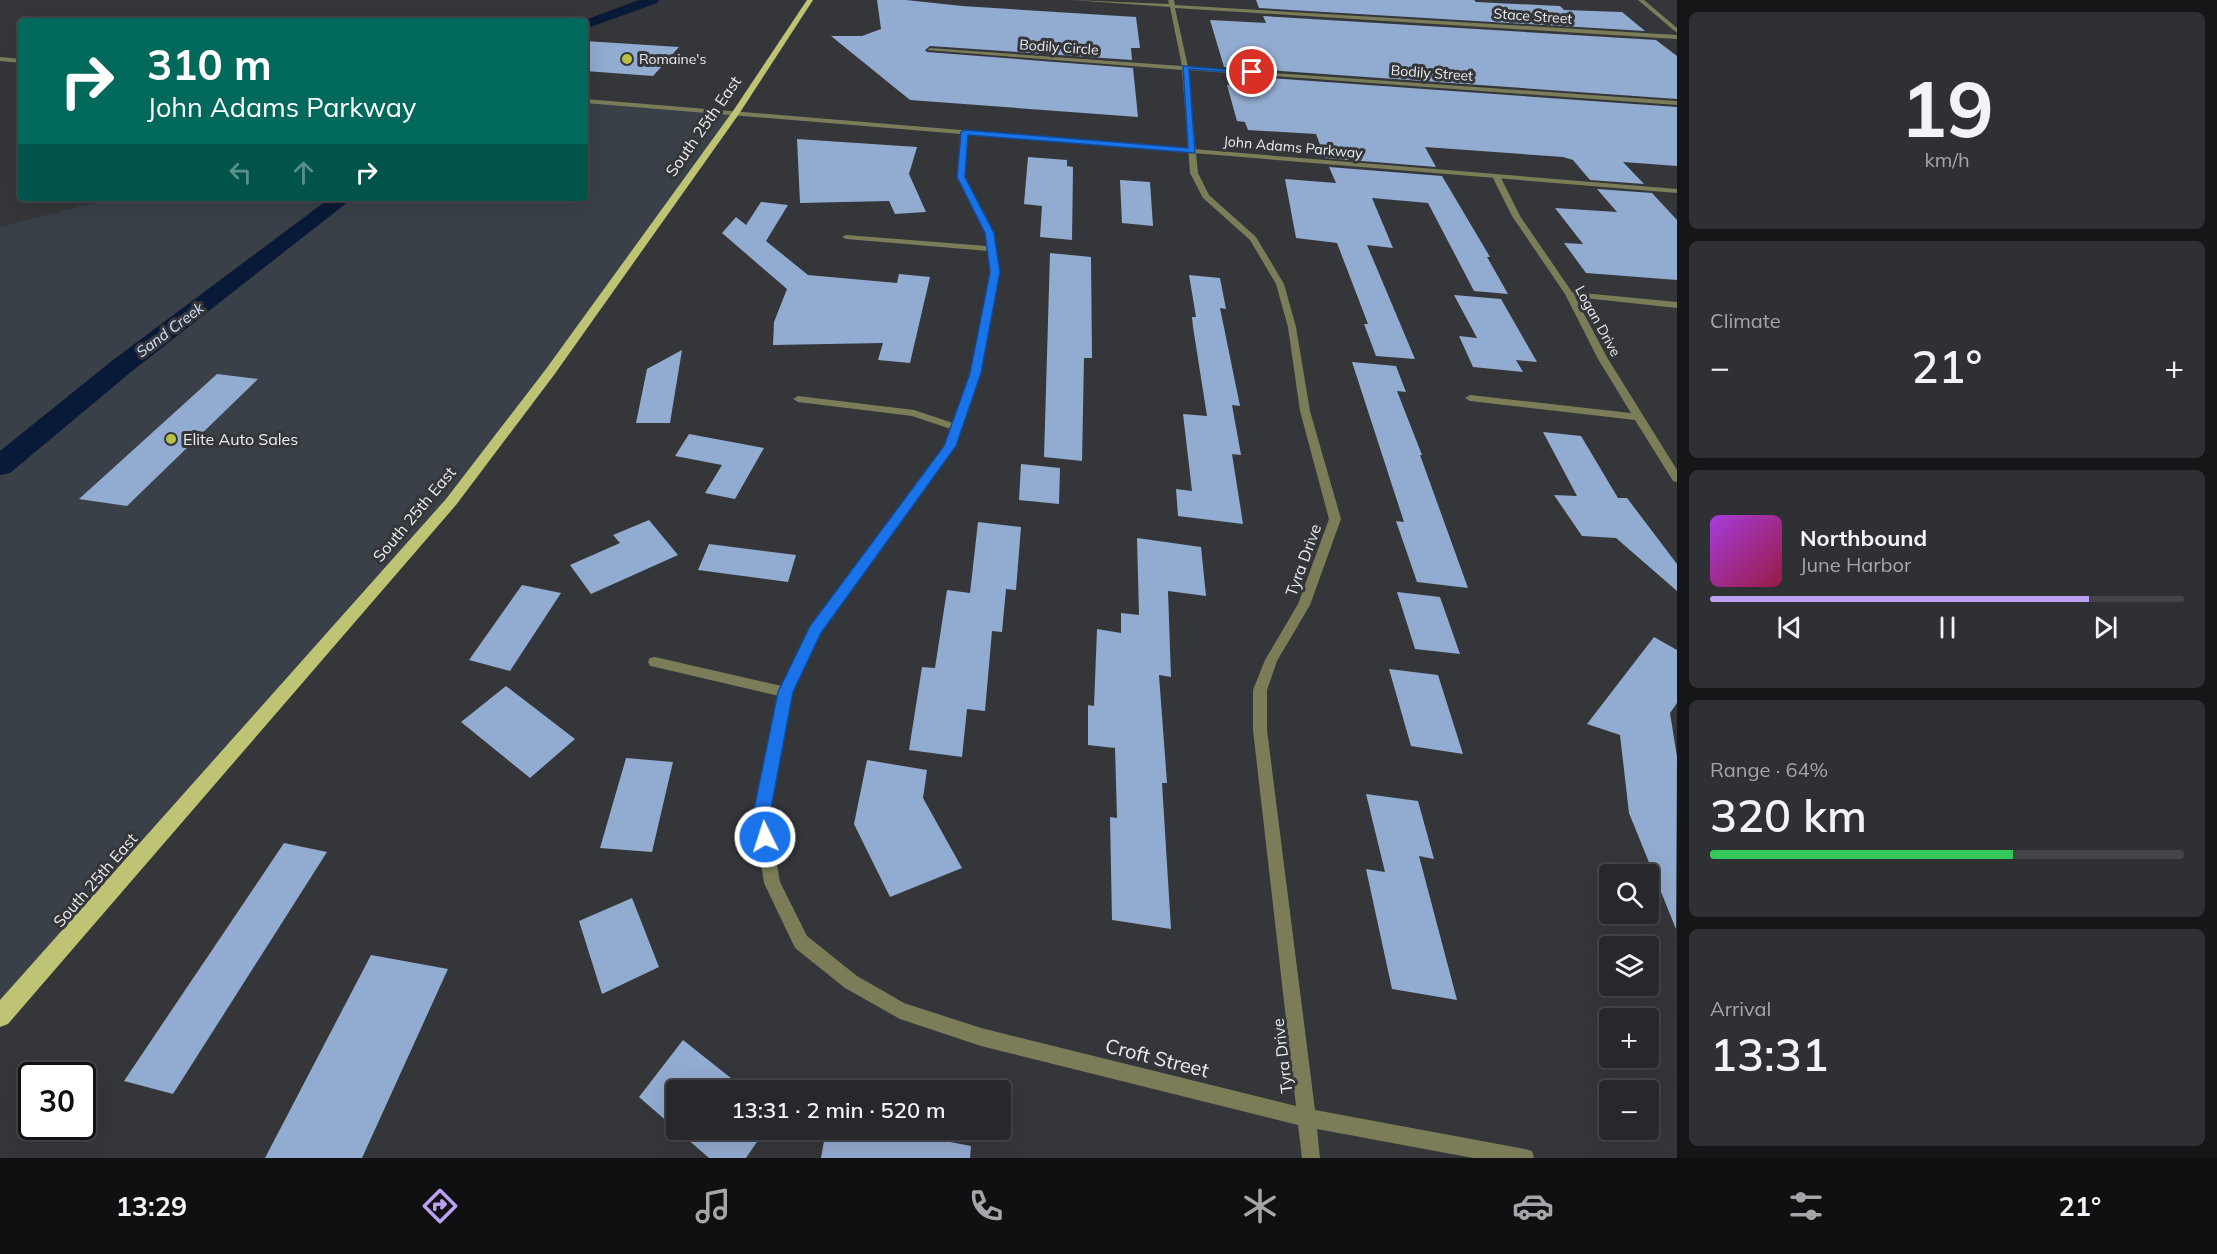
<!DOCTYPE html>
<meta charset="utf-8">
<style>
:root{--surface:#27282c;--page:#2f3034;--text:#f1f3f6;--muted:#a4a6a9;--line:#434448;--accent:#bca0f2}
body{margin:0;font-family:Mulish,sans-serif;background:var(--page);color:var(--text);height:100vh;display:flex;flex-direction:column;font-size:22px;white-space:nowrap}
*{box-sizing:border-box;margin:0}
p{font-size:20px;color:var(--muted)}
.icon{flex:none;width:33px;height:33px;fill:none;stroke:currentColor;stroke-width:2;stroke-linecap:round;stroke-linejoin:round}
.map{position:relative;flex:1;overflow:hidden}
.side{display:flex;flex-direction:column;gap:12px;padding:12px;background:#151618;width:540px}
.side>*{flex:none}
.banner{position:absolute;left:18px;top:18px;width:570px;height:183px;border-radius:6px;box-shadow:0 6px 24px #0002,0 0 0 2px var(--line);background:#00695c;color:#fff;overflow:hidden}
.buttons{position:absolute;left:1599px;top:864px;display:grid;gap:12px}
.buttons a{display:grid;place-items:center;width:60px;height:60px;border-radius:6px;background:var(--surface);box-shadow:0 6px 24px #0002,0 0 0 2px var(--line);font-size:30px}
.speed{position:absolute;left:18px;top:1062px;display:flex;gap:12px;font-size:30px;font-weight:700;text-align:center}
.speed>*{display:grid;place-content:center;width:78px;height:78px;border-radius:50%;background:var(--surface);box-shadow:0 6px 24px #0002,0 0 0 2px var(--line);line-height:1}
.speed .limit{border:3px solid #111;border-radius:9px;background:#fff;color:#111}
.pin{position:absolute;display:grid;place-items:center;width:51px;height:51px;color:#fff;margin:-26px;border:3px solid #fff;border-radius:50%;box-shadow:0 2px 6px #0007}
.me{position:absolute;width:66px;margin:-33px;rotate:356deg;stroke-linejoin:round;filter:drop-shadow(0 0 4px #0008)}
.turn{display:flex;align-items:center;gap:21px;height:126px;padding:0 30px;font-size:27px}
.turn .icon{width:78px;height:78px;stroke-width:2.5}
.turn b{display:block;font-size:42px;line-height:51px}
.lanes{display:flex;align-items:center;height:57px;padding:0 30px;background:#0003;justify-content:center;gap:30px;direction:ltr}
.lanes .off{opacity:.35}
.big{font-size:45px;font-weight:600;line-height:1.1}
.side .tile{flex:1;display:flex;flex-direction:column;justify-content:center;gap:9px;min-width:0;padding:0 21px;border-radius:9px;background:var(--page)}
.side .dial{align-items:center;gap:0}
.dial b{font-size:78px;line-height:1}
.song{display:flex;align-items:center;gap:18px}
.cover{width:72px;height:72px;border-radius:9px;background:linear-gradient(135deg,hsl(280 70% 55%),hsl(340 70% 35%))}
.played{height:6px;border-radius:3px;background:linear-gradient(90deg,var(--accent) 80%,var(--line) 80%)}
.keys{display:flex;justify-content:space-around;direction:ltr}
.heat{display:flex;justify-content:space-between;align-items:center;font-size:33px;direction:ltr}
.charge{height:9px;border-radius:4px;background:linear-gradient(90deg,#34c759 64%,var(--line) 0)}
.trip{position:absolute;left:666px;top:1080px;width:345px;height:60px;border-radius:6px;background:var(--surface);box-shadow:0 6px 24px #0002,0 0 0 2px var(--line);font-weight:600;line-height:60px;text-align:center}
.tabs{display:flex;height:96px;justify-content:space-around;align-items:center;background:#101012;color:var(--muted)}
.tabs .icon{width:42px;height:42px}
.tabs .on{color:var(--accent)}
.tabs b{font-size:27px;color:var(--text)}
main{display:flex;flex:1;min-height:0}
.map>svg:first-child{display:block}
.built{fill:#3a4048}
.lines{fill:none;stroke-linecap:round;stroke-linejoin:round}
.canal{fill:#081a37;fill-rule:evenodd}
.building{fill:#92abd0}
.minor{fill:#7a7d58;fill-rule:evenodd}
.tertiary{fill:#7a7d58;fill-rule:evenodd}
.primary{fill:#bec474;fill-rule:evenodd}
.route{fill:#1a73e8;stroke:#114b97;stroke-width:1.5}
.poi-dot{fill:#bac045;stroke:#34363a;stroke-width:2}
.labels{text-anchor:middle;stroke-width:6;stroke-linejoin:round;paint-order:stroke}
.far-street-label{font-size:14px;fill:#eceef0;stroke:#34363a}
.far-poi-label{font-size:14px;fill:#eceef0;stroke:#34363a;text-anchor:start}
.far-water-label{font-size:15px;font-style:italic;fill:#d4e4fb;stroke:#34363a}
.street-label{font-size:16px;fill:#eceef0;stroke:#34363a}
.poi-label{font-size:16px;fill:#eceef0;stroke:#34363a;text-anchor:start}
.near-street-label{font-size:20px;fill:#eceef0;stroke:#34363a}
</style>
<main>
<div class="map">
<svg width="1677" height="1158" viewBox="0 0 1677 1158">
<rect width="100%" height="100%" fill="#34363a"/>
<polygon class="built" points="585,101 736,112 451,502 0,1016 0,227 112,198 585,198"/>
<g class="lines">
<g class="canal">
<polygon points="639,0 659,0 657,3 585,29 585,21 582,21"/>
<polygon points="330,198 353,198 131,372 10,473 0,475 0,451 113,360"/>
</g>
</g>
<g class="building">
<polygon points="877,0 906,0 962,6 1136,17 1140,48 1131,48 1132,60 930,46 925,50 927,52 1133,68 1138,117 910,100 831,36 862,36 881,29"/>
<polygon points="1256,0 1474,0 1476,2 1560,6 1564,10 1622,12 1645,31 1259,8"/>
<polygon points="1263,16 1656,40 1677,56 1677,99 1224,67 1210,20 1266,23"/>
<polygon points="585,41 679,47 653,76 585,71"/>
<polygon points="1226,75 1677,107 1677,166 1623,162 1644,184 1590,180 1573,160 1563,157 1425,147 1436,167 1325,158 1316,134 1248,130 1245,122 1237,121 1227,85 1229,85"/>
<polygon points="797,139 917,147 909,174 926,212 895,214 889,201 800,203"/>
<polygon points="1028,157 1067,160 1067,166 1073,167 1072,240 1040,237 1042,206 1024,204"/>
<polygon points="1329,167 1442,176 1490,257 1487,257 1508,294 1474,291 1428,203 1372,198 1393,248 1367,245 1415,359 1376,356 1364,324 1368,324 1337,243 1296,238 1285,179 1336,183"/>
<polygon points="1120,180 1150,182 1153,226 1122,223"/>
<polygon points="1597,189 1652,193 1677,220 1677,280 1586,273 1564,243 1583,244 1555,208 1617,212"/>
<polygon points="761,202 788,205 766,241 808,275 897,283 899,274 930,277 910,363 878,360 883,343 773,345 774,322 787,289 722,233 736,217 746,225"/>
<polygon points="1050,253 1091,257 1092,358 1084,358 1082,461 1044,457"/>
<polygon points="1189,275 1220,278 1226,309 1220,308 1240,406 1232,405 1241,455 1232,454 1243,524 1178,516 1176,489 1192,491 1183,414 1207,416 1193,327 1192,317 1196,317"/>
<polygon points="1454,295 1501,299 1537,362 1516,360 1523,372 1473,367 1459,336 1477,338"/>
<polygon points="682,350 670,423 636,423 647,369"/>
<polygon points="1352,362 1396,366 1406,392 1397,391 1422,455 1420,455 1468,588 1417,582 1396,521 1404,522"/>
<polygon points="217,374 258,379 127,506 79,499"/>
<polygon points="1543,432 1581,436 1618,498 1627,498 1677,564 1677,591 1616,538 1582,536 1554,495 1577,496"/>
<polygon points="689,434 764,448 735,499 705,493 722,465 675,456"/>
<polygon points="1021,464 1060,468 1059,504 1019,500"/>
<polygon points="649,520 678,555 591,594 570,565 620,543 613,535"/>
<polygon points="978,522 1021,527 1016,590 1006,589 1002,632 992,631 985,711 967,709 962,757 909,750 922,667 935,668 947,590 970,593"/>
<polygon points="1137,538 1201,547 1206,596 1168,591 1171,677 1159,675 1167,783 1162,783 1171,929 1112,920 1110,817 1117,818 1115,748 1088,745 1088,705 1094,706 1097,629 1121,633 1121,613 1139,615"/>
<polygon points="709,544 796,555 788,582 698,570"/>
<polygon points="522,585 561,593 510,671 469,660"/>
<polygon points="1397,592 1440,597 1460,654 1415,649"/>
<polygon points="1654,637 1677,650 1677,703 1670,713 1677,757 1676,929 1629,813 1620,735 1587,724"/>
<polygon points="1389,669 1438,675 1463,754 1411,746"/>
<polygon points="506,686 575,739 530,778 461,722"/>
<polygon points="626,758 673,762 652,852 600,848"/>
<polygon points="867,760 927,770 923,798 962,868 890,897 854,824"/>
<polygon points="1366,794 1418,801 1434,859 1419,856 1457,1000 1392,989 1366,869 1385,872"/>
<polygon points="284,843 327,852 173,1094 124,1081"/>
<polygon points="632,898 659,967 602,994 579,921"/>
<polygon points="371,955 448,969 362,1158 265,1158"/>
<polygon points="683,1040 746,1090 676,1090 676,1130 765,1130 746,1158 709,1158 639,1097"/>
<polygon points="826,1130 887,1130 971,1146 970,1158 821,1158"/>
</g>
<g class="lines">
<g class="minor">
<polygon points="1071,0 1169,4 1168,0 1174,0 1175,5 1677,35 1677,39 1175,8 1188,67 1677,101 1677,105 1188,70 1198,173 1209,195 1256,237 1284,284 1296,327 1310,411 1341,519 1310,605 1277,661 1267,690 1267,730 1315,1110 1525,1149 1532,1151 1534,1158 1473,1158 1317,1129 1320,1158 1302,1158 1298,1125 981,1046 900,1019 845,988 795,948 764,883 754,814 779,696 655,667 650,666 648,662 650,658 655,657 782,686 811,627 945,446 951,429 912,416 798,402 793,399 798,396 914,410 953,423 971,373 991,272 988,251 846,239 842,237 846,235 987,246 985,233 957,177 962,132 967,131 965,177 993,233 999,272 981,373 955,446 820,632 793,692 768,814 780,882 807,936 857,976 904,1003 981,1028 1296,1106 1253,730 1253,690 1265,660 1298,604 1329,519 1300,411 1288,327 1276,284 1250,240 1203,198 1190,173 1182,70 927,50 930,48 1182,66 1170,7"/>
<polygon points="1638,0 1644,0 1677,28 1677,33"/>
<polygon points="1493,174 1500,176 1520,216 1572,292 1677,302 1677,308 1575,297 1608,359 1677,470 1677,482 1673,481 1635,420 1470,401 1465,398 1470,395 1631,413 1598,359 1565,294 1512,216 1492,176"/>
</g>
<g class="tertiary">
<polygon points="0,57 21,59 21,63 0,61"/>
<polygon points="585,99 1677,189 1677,193 585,103"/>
</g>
<polygon class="primary" points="807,0 813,0 739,114 554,375 456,505 8,1024 0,1027 0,1000 446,499 546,369 733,111"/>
</g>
<polygon class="route" points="1183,66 1256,72 1252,74 1189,69 1195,153 968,135 965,177 994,233 1000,272 981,373 956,446 821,633 793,692 770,814 773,837 771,842 765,845 759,842 753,814 778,692 810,626 944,446 970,373 990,272 985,233 957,177 961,132 965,130 1188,148"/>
<g class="poi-dot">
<circle cx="627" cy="59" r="6"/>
<circle cx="171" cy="439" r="6"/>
</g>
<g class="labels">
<g class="far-street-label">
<text transform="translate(1533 16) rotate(4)" y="5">Stace Street</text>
<text transform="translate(1059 47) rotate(4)" y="5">Bodily Circle</text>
<text transform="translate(1432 73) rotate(4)" y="5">Bodily Street</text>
<text transform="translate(1293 147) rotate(5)" y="5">John Adams Parkway</text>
<text transform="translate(1598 321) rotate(61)" y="5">Logan Drive</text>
</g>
<g class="far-poi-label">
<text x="639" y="64">Romaine's</text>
</g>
<g class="far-water-label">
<text transform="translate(170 330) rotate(-37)" y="5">Sand Creek</text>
</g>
<g class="street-label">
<text transform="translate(703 126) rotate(-55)" y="6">South 25th East</text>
<text transform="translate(414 514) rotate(-50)" y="6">South 25th East</text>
<text transform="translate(1303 560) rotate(-70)" y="6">Tyra Drive</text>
<text transform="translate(95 880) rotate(-49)" y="6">South 25th East</text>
<text transform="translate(1282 1056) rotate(-97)" y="6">Tyra Drive</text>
</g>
<g class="poi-label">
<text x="183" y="445">Elite Auto Sales</text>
</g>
<g class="near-street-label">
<text transform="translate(1157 1058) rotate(14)" y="7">Croft Street</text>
</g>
</g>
</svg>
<div class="buttons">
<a><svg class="icon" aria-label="search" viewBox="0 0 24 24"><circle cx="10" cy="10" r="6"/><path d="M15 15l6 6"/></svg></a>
<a><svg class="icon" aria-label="layers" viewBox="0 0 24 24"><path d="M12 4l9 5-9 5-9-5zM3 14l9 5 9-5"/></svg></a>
<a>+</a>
<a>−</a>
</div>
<div class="speed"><div class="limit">30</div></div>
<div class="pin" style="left:1252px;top:72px;background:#d93025"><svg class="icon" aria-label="arrive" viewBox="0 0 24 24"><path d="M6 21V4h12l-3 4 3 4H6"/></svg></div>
<svg class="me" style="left:765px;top:837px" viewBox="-20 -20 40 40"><circle r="17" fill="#1a73e8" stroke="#fff" stroke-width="3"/><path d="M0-11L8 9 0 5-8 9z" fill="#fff"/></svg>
<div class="trip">13:31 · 2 min · 520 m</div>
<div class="banner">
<div class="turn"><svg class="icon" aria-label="right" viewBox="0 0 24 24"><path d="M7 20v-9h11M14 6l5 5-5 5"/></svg><div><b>310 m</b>John Adams Parkway</div></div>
<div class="lanes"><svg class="icon off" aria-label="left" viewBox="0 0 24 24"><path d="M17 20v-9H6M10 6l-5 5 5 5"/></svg><svg class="icon off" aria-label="ahead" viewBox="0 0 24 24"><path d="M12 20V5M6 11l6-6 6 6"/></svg><svg class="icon" aria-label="right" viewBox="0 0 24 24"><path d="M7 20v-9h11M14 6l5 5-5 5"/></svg></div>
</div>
</div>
<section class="side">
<div class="tile dial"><b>19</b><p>km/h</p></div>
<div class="tile"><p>Climate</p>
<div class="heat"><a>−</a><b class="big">21°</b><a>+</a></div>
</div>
<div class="tile">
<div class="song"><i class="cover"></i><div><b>Northbound</b><p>June Harbor</p></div></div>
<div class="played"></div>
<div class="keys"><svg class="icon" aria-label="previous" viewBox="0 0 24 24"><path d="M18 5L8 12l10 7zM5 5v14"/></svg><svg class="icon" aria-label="pause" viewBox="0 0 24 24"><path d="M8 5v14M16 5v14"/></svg><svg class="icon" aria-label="next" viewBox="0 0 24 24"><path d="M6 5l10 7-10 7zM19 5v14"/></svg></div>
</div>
<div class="tile"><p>Range · 64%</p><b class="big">320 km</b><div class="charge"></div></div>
<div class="tile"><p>Arrival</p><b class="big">13:31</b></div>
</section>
</main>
<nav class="tabs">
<b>13:29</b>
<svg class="icon on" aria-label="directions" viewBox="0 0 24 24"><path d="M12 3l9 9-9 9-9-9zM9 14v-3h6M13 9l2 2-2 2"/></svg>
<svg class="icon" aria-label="music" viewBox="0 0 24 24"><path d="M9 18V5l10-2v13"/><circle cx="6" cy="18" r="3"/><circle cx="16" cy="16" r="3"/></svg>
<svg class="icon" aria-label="phone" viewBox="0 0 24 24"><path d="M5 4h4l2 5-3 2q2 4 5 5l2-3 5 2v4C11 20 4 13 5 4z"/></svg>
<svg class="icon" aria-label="climate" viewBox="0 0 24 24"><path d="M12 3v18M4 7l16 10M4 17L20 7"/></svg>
<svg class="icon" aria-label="car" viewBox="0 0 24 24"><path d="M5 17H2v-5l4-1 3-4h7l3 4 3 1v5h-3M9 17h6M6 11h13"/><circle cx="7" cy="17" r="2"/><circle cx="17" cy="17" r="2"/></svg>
<svg class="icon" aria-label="filters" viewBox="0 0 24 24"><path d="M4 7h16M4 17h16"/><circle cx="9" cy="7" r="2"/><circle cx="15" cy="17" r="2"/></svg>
<b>21°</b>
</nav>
